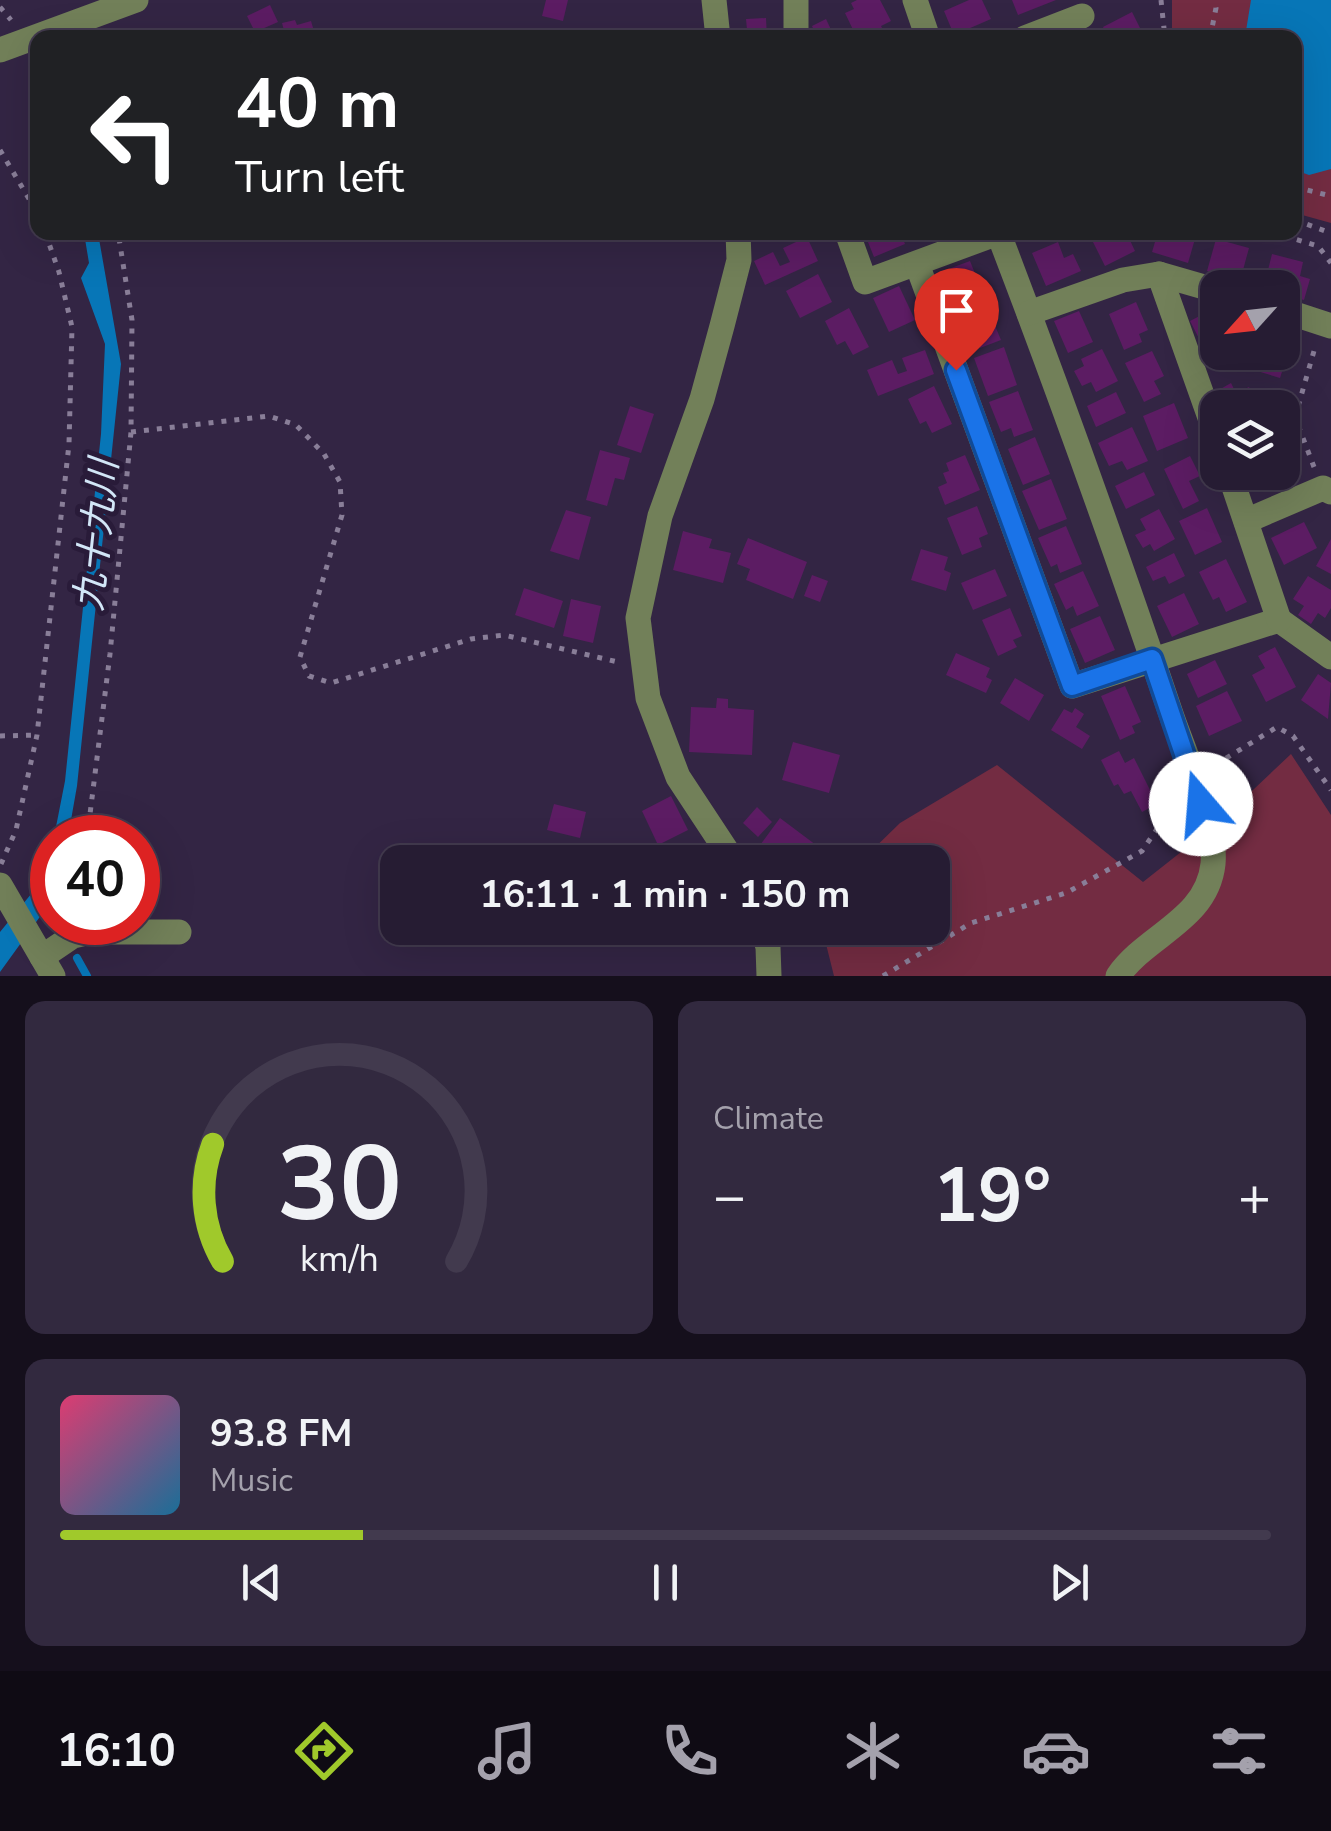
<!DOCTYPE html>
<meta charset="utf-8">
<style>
:root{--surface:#261c33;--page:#32293f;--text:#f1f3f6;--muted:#a4a1ac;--line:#423a4e;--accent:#a0c92b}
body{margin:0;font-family:"Nunito Sans","Noto Sans JP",sans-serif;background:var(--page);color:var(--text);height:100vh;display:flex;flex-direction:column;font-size:38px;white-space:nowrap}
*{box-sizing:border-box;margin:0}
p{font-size:32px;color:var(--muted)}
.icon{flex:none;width:55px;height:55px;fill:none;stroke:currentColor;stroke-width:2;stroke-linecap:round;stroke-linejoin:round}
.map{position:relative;height:976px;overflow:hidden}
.details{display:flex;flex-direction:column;gap:25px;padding:25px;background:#150f1c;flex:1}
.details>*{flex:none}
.top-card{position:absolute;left:30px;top:30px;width:1272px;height:210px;border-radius:20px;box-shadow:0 10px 40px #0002,0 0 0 2px var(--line);background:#202124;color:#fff;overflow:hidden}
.needle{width:65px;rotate:243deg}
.controls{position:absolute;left:1200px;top:270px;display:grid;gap:20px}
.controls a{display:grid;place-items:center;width:100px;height:100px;border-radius:20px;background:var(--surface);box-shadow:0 10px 40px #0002,0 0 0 2px var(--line);font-size:50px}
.speed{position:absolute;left:30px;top:815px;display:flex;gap:20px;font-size:50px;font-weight:700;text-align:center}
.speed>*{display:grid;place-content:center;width:130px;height:130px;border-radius:50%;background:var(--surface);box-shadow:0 10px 40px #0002,0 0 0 2px var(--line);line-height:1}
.speed .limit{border:15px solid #d22;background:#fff;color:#111}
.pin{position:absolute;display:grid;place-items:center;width:85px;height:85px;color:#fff;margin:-102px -42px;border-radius:50% 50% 50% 0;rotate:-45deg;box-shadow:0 0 10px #0007}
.pin .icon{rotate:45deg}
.me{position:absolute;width:110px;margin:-55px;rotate:342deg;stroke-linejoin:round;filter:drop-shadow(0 0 8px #0008)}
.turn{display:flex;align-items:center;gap:35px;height:210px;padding:0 40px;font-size:45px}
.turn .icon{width:130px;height:130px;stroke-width:2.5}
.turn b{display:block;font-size:70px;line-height:85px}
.big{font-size:75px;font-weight:700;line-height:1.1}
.details .tile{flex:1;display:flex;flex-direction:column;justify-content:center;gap:15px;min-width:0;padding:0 35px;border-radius:20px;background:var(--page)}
.details .dial{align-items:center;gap:0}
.dial svg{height:260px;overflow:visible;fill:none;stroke:var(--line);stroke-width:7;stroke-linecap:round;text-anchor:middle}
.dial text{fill:var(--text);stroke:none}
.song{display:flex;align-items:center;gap:30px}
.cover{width:120px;height:120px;border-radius:15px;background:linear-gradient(135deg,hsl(340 70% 55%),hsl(200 70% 35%))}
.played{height:10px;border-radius:5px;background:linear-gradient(90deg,var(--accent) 25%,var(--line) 25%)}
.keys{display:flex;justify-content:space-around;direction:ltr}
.heat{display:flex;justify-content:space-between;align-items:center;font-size:55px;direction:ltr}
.details .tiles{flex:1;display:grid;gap:25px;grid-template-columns:1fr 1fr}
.tile:last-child{grid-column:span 2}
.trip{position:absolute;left:380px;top:845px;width:570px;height:100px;border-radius:20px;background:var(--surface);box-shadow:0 10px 40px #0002,0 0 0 2px var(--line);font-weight:700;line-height:100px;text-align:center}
.tabs{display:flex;height:160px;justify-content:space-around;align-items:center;background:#0f0b14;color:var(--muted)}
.tabs .icon{width:70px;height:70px}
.tabs .selected{color:var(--accent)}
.tabs b{font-size:45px;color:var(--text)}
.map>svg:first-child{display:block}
.green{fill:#732c42}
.water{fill:#0776b7}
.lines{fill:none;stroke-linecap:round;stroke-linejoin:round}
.stream{stroke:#0776b7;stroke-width:8}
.building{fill:#5c1c63}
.path{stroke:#897e98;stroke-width:5;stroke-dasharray:5 8;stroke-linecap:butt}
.minor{stroke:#728059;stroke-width:25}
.route-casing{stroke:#114b97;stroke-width:25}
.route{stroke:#1a73e8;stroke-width:18}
.labels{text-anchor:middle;stroke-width:10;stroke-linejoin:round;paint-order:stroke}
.water-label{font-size:38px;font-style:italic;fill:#d2e6f7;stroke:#291b39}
</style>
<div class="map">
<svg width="1331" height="976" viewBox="0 0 1331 976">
<rect width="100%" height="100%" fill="#332544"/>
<g class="green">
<polygon points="1172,0 1331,0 1331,223 1295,213 1295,38 1172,37"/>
<polygon points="1291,754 1331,815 1331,976 834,976 822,928 932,928 932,862 860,862 900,823 997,765 1143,882 1219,822"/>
</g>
<g class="water">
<polygon points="1251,0 1331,0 1331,169 1309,175 1295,170 1295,38 1245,37"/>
<polygon points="84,233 98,233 121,364 77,786 68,837 54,837 65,781 101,434 105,344 81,278 89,263"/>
<polygon points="52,844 52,900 0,972 0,932 36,888"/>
</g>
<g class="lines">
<polyline class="stream" points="77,958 87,976"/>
</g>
<g class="building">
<polygon points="546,0 568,0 563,21 542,16"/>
<polygon points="857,0 880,0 891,21 881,26 885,34 877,38 857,38 845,13 854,9 851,3"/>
<polygon points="969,0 982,0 991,19 954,35 944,11"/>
<polygon points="1012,0 1056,0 1018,15"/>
<polygon points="270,5 278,22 255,32 247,16"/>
<polygon points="1132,12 1145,38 1108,38 1103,27"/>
<polygon points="766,18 767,38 735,38 734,30 747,30 746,19"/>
<polygon points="826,19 835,38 817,38 812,26"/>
<polygon points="295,20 297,25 311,21 316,38 286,38 282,23"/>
<polygon points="864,232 900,232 905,244 874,257"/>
<polygon points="1088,232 1113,232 1114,236 1126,232 1135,251 1105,266"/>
<polygon points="1158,232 1197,232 1188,263 1152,252"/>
<polygon points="807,237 818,261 765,285 754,261 773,252 780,266 790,262 783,248"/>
<polygon points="1216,239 1249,248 1240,281 1207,271"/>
<polygon points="1058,242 1064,258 1073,254 1081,271 1046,286 1032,253"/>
<polygon points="1272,254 1303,262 1300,276 1310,279 1304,300 1282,294 1282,288 1268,288 1273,271 1268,270"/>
<polygon points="970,261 984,296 967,303 964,295 954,299 943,271"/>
<polygon points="818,274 832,302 800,318 786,291"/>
<polygon points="899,286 915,320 889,332 873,298"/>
<polygon points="1136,302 1148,330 1139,334 1142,342 1124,350 1109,314"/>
<polygon points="986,304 1001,340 980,348 977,339 969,342 958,315"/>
<polygon points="849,308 869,347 853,355 845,341 837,345 825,321"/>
<polygon points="1215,308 1218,355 1212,358 1208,348 1205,350 1190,321"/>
<polygon points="1079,311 1093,342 1068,353 1054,321"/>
<polygon points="1004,347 1017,385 988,396 974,358"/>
<polygon points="1102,349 1118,381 1096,392 1091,382 1082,386 1074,371 1084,366 1081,359"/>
<polygon points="925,350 934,374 878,396 867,370 892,360 898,374 907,371 902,358"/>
<polygon points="1152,351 1164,376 1154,381 1161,394 1144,402 1125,363"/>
<polygon points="1248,352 1274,352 1287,356 1280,378 1244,367"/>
<polygon points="1231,383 1236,393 1249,387 1259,408 1226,408 1217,391"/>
<polygon points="934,386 952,424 932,433 926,421 920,424 908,399"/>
<polygon points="1018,391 1033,430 1014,437 1011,428 1001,432 989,402"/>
<polygon points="1116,392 1126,413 1096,427 1087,406"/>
<polygon points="1174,403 1188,438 1157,451 1143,416"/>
<polygon points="630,406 654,414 641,453 617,445"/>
<polygon points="1132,427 1148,461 1127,470 1122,461 1109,466 1098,443"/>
<polygon points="1035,437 1050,474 1023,485 1008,449"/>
<polygon points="600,450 630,458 624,480 615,478 607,506 586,500"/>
<polygon points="965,455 980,490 945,505 938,487 947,483 943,473 949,471 946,463"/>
<polygon points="1190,456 1200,476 1189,481 1199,501 1183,509 1164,469"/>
<polygon points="1144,472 1155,495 1126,509 1115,486"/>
<polygon points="1051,479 1067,519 1039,530 1022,491"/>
<polygon points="977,506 988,534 979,538 982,547 962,555 947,518"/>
<polygon points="1207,508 1222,542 1195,555 1179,521"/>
<polygon points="1159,509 1175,539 1154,551 1150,544 1143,548 1135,535 1146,530 1140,519"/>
<polygon points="566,510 591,517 579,560 550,551"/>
<polygon points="1304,522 1317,548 1284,565 1271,538"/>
<polygon points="1066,526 1082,564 1060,573 1057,564 1051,567 1038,538"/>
<polygon points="683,531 712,539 709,548 731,553 723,583 673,570"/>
<polygon points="748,538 807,562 793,599 746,580 750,569 737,564"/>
<polygon points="1331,539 1331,574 1316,566"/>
<polygon points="921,549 948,557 944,570 951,573 946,591 911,580"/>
<polygon points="1174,553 1185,576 1169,584 1165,576 1153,581 1146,567"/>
<polygon points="1226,559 1247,602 1226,612 1219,597 1213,600 1199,572"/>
<polygon points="995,569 1007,596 973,610 961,583"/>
<polygon points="1083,571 1099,606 1077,616 1073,606 1066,610 1054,584"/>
<polygon points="812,575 828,581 820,602 804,596"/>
<polygon points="1308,576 1331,590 1331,608 1325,618 1318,613 1311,624 1298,615 1304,606 1293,599"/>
<polygon points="524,588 563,601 554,628 515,615"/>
<polygon points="1184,593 1199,624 1172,637 1157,606"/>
<polygon points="571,599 601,606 593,643 563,636"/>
<polygon points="1010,608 1022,636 1013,640 1017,647 998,656 982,620"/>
<polygon points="1100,616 1115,650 1085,663 1070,629"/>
<polygon points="1275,647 1296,687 1266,702 1252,675 1265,668 1258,656"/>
<polygon points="956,653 990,668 986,677 992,680 986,693 946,675"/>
<polygon points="1215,660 1227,684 1198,698 1187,674"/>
<polygon points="1318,674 1331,683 1328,719 1301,700"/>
<polygon points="1015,678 1044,695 1029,721 1000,703"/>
<polygon points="1125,686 1141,722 1132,726 1135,733 1120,740 1101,696"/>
<polygon points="1227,691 1242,721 1209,736 1196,706"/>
<polygon points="717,698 728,699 728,708 754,710 752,755 689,752 691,707 716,708"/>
<polygon points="1075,708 1084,714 1076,727 1090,736 1082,749 1051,730 1064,709 1072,713"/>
<polygon points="793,742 840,755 829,793 782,780"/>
<polygon points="1119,751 1125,763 1134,758 1157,804 1142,812 1131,791 1124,794 1118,784 1114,786 1101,760"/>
<polygon points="671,796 688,830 658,845 642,811"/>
<polygon points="554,804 586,812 580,838 547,830"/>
<polygon points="757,807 772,822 758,837 743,823"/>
<polygon points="780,818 820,848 809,862 787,862 781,858 777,862 758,848"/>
</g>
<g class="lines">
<g class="path">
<polyline points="1161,0 1165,38"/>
<polyline points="0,7 11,20"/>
<polyline points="1210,38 1216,8 1214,0"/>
<polyline points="0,150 38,214"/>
<polyline points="1295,187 1331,196"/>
<polyline points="1295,220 1331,233"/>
<polyline points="1272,232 1318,246 1331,263"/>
<polyline points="131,432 269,416 296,425 324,454 340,482 342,515 300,657 309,676 331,683 471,639 504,635 622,663"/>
<polyline points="1314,467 1295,417 1316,344"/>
<polyline points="0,736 37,735"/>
<polyline points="1215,765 1277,727 1293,736 1331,790"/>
<polyline points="87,838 110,654 131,432 132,320 118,232"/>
<polyline points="1,864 16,830 37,735 69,444 72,327 59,272 45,232"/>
<polyline points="883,976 971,923 1066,893 1142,851 1178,798"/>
</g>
<g class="minor">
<polyline points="714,0 718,38"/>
<polyline points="915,0 928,38"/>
<polyline points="796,38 796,0"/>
<polyline points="1025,38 1082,16"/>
<polyline points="0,50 136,0"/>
<polyline points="847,232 865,282 998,233"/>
<path d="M 998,232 C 1059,391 1116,551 1170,711 C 1183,750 1217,824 1213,864 C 1207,920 1146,935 1118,976"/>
<polyline points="917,264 1072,686 1279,620 1331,657"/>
<polyline points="1159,274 1218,440"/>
<polyline points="1282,310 1331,326"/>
<polyline points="1029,313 1123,280 1159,274 1218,291"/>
<polyline points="1229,472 1279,620"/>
<polyline points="1246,521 1323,488 1331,492"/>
<polyline points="734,862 678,777 648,698 638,618 660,516 702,399 722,326 739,260 738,232"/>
<polyline points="0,885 53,976"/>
<polyline points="762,928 768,947 769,976"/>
<polyline points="42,957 73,936 90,932 179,932"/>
</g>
</g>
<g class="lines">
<g class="route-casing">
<polyline id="route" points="956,370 1072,686 1152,659 1201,804"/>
</g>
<use href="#route" class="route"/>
</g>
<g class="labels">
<g class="water-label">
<text transform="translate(96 535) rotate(-84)" y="13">九十九川</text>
</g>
</g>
</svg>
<div class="controls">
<a><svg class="needle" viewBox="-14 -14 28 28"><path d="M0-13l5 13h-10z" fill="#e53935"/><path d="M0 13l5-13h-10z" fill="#a4a1ac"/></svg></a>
<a><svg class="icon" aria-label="layers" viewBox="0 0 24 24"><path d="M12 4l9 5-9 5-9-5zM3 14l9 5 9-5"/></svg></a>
</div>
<div class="speed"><div class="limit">40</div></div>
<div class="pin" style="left:956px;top:370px;background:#d93025"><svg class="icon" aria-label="arrive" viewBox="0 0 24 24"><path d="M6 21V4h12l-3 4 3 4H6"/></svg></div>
<svg class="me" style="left:1201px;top:804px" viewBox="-20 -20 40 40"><circle r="19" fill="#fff"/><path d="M0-13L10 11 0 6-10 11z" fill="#1a73e8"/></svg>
<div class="trip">16:11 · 1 min · 150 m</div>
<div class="top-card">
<div class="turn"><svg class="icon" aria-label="left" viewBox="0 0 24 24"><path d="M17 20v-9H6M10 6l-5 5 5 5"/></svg><div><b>40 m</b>Turn left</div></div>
</div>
</div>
<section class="details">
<div class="tiles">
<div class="tile dial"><svg viewBox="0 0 100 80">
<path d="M14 69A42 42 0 1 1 86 69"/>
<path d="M14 69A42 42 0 0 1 11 33" stroke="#a0c92b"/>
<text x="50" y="56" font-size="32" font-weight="700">30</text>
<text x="50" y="72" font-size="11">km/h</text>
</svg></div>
<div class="tile"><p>Climate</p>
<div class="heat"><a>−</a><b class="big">19°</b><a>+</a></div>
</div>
<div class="tile">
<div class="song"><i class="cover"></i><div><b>93.8 FM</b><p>Music</p></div></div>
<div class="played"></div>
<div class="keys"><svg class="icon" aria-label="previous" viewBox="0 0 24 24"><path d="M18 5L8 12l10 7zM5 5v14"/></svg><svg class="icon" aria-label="pause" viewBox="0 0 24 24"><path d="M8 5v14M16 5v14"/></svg><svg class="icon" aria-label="next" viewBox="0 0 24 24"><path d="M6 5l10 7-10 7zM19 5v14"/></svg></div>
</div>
</div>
</section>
<nav class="tabs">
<b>16:10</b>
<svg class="icon selected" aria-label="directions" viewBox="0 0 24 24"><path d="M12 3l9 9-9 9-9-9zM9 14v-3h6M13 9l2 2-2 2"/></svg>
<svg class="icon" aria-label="music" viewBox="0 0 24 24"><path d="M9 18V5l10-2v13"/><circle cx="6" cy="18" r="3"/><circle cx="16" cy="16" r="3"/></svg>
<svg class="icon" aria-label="phone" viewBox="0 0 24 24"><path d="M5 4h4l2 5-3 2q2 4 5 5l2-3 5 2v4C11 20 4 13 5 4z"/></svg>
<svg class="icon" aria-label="climate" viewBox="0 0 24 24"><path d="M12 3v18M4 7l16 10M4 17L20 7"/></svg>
<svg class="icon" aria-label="car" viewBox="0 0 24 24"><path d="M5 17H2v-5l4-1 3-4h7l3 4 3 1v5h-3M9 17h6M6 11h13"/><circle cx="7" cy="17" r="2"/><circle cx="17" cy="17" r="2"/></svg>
<svg class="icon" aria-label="filters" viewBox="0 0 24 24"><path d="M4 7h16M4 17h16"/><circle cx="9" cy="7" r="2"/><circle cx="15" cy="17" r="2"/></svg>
</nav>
